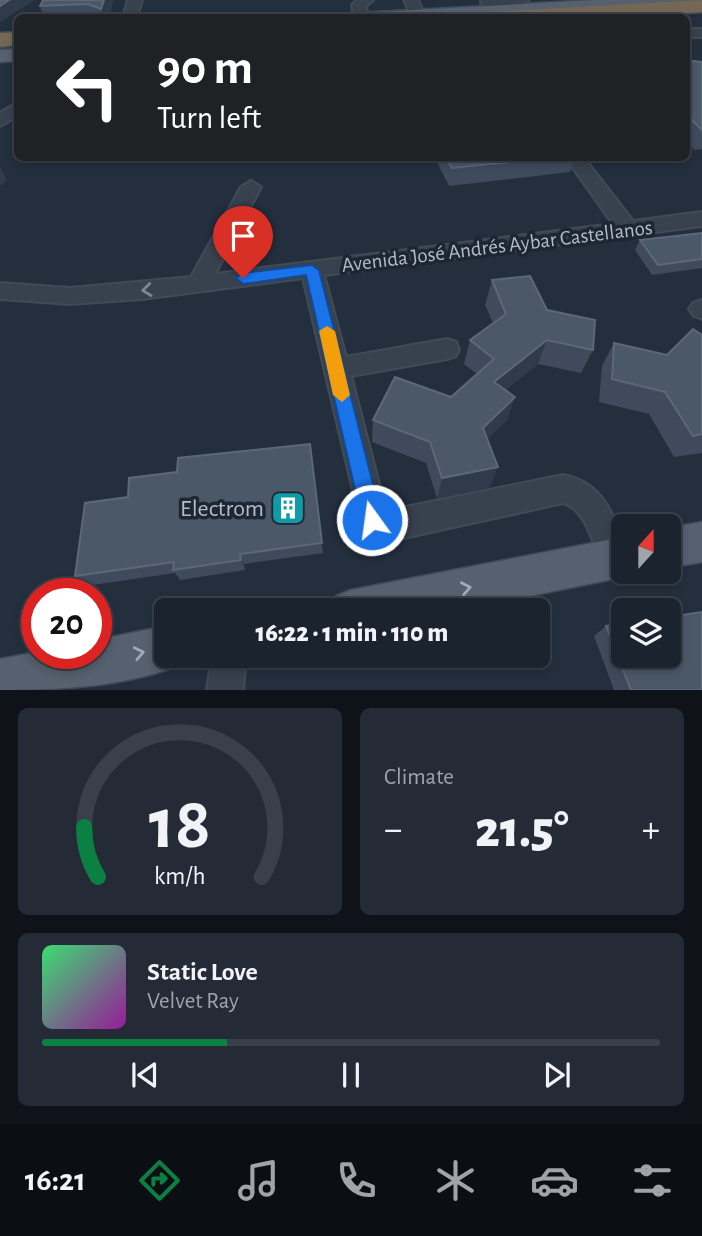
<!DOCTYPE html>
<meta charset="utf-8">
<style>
:root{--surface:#1b232e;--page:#242b36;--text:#f1f3f6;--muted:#a0a4aa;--line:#39404a;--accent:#0b8043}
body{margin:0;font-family:"Alegreya Sans",sans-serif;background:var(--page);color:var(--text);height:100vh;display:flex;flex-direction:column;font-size:26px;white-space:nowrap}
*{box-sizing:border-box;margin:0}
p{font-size:23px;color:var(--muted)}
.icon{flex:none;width:38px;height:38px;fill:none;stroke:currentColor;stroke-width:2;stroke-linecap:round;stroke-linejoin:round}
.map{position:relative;height:690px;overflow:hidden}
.panel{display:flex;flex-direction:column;gap:18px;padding:18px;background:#0f1319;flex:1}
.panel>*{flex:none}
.banner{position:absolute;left:14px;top:14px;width:676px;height:147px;border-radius:10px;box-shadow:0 4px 10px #0003,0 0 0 2px var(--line);background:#202124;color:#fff;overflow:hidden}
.needle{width:46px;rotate:21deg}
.buttons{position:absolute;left:611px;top:514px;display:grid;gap:14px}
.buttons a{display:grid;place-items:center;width:70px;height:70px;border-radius:10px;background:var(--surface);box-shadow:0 4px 10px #0003,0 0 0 2px var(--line);font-size:35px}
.speed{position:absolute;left:21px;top:578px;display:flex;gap:14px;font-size:35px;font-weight:700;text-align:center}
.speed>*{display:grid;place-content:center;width:91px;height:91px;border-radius:50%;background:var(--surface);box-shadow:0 4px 10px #0003,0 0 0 2px var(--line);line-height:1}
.speed .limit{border:10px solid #d22;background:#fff;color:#111}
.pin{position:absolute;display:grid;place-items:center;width:60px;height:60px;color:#fff;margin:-72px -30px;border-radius:50% 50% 50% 0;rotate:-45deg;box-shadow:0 0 7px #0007}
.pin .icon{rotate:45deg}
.me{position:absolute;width:77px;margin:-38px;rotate:346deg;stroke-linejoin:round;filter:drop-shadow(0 0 5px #0008)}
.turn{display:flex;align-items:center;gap:24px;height:147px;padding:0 28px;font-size:32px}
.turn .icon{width:91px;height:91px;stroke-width:2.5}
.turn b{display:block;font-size:49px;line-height:60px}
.big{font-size:52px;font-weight:800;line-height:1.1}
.panel .widget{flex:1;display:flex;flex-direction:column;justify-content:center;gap:10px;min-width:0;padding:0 24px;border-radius:10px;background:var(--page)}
.panel .dial{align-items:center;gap:0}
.dial svg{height:182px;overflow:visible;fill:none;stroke:var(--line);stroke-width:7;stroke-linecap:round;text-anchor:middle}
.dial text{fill:var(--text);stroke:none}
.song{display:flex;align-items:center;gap:21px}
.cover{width:84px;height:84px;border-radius:10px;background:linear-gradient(135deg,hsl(140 70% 55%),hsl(300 70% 35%))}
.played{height:7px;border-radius:4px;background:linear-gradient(90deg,var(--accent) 30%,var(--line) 30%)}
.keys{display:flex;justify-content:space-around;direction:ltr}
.heat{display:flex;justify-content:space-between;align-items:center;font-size:38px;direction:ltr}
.panel .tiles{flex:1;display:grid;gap:18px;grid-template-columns:1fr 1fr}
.widget:last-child{grid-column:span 2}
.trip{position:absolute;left:154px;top:598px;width:396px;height:70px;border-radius:10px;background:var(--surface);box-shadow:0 4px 10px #0003,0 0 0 2px var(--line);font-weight:800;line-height:70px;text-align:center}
.tab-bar{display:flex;height:112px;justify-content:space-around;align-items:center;background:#0b0e12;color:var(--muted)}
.tab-bar .icon{width:49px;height:49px}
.tab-bar .current{color:var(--accent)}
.tab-bar b{font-size:32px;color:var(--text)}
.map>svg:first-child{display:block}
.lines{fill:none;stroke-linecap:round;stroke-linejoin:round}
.minor-casing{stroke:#414a57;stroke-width:4}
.major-casing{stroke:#414a57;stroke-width:3}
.highway-casing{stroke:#434c59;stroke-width:3}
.minor{fill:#38414e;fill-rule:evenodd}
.major{fill:#56606e;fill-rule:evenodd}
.highway{fill:#746855;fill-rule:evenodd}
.wall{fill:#3f4b5c}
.shaded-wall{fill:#2f3b4b}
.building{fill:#4b5868;stroke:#5c6777;stroke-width:2}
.oneway{stroke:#7c8592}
.oneway2{stroke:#a1aab7}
.route{fill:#1a73e8;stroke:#114b97;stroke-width:2}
.slow{fill:#f59e0b}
.labels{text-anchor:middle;stroke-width:7;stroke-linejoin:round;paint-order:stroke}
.street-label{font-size:21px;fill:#b4bcc9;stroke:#1d2633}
.near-poi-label{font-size:24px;fill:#b4bcc9;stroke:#1d2633;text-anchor:end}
</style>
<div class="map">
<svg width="702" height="690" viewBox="0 0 702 690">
<rect width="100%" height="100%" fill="#242f3e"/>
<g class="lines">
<g class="minor-casing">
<g id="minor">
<polygon points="128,0 142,0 137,18 123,18"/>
<polygon points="357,0 373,0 366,6 368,18 354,17 352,5"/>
<polygon points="404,0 418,0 424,14 422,17 412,17"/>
<polygon points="481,0 529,0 522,4 494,6 496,11 489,15 482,11"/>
<rect x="686" y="29" width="16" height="8"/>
<polygon points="18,102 18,116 0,126 0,113"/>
<path d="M 566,158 L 584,158 L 633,221 L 702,212 L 702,226 L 324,275 L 346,357 L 447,339 L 456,342 L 459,349 L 456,356 L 447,359 L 351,376 L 386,511 L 563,475 C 609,483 623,531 623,571 L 615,575 L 604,570 C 595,550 587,509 563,503 L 390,541 L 363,533 L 303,278 L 142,299 L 70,304 L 0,299 L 0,283 L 70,288 L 191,277 L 241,187 L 251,181 L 261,187 L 215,274 L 613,224 Z"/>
<polygon points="701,300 702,301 702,319 694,316 689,309 693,303"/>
<polygon points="212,656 246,656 243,690 207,690"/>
</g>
</g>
<g class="major-casing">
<g id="major">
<polygon points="595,0 699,0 691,5 464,18 348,18 357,13"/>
<polygon points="18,49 18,61 0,62 0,50"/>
<polygon points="702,522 702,562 668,568 668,528"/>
<polygon points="623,537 623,572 635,572 623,577 457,611 330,611 336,596 351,590"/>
<path d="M 166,626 L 166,656 L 185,656 L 182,664 C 125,687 61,690 0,690 L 0,659 L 37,652 L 96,653 L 96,640 Z"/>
</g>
</g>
<g class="highway-casing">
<g id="highway">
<polygon points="702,0 702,12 606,18 478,18 488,12"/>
<polygon points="18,32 18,45 0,47 0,33"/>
</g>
</g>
<use href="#minor" class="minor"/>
<use href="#major" class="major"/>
<use href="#highway" class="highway"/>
</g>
<g class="wall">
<polygon points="113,0 109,18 44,18 40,6"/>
<polygon points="686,60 702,62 702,149 695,150 686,140"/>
<polygon points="435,158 575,158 570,172 449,186"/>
<polygon points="702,233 702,268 652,275 635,250 640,240"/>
<polygon points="492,280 547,310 593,350 581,373 538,364 505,390 507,420 487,439 490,487 437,498 426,463 372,442 373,420 451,397 477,374 464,364 470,340 493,323 485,305"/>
<polygon points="702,335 702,453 674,457 649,414 599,402 602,366 614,343 667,355"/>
<polygon points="310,444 323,553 244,564 245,570 180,580 175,573 85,586 75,576 128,497 177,472"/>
<polygon points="606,626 702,690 614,690 594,636"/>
</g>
<g class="shaded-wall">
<polygon points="9,0 35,0 0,22 0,6"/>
<polygon points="104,0 113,0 109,18 104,18 101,9"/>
<polygon points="0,167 7,180 0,186"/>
<polygon points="547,340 538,364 487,405 494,382"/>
<polygon points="515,397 507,420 476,450 483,428"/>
<polygon points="498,467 490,487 437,498 442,478"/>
<polygon points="240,554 244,564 245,570 241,560"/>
</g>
<g class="building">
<polygon points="0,0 9,0 0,6"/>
<polygon points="43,0 104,0 101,9 88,4 40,6"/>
<polygon points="686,60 702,62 702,130 686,114"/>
<polygon points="446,158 547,158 452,168"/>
<polygon points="702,233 702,259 658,265 640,240"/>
<polygon points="530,276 547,310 595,320 593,350 547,340 494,382 515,397 483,428 498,467 442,478 430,442 373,420 395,377 451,397 494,359 470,340 506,314 492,280"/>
<polygon points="693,329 702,335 702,434 693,436 665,392 612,379 614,343 667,355"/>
<polygon points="310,444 322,543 240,554 241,560 173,570 174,562 75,576 85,503 128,497 129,478 177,472 178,458"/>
<polygon points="702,612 702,690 631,690 606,626 623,623 623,656 668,656 668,617"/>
</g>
<defs><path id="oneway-chevron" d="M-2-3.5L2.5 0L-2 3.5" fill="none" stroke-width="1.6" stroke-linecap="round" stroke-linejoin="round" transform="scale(1.75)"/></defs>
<use class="oneway" href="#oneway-chevron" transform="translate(147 290) rotate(173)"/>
<g class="oneway2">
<use href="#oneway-chevron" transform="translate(466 588) rotate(-11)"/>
<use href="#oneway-chevron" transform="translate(139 653) rotate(-12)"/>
</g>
<polygon class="route" points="312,265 319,270 382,520 379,527 372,530 365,527 362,520 306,275 243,284 236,278 243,273"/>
<polygon class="slow" points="327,326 335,331 350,395 342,402 333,395 319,331"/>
<defs>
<g id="building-square" transform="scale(1.75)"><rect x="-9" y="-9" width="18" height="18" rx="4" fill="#0f9aa8" stroke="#1d2633"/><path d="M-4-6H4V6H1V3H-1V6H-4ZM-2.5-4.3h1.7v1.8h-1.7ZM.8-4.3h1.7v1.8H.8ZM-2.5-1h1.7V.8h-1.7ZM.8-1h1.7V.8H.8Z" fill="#fff"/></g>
</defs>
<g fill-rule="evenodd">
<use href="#building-square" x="288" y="508"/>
</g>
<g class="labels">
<g class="street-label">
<text transform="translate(497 246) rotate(-7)" y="7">Avenida José Andrés Aybar Castellanos</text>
</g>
<g class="near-poi-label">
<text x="264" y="516">Electrom</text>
</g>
</g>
</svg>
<div class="buttons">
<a><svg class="needle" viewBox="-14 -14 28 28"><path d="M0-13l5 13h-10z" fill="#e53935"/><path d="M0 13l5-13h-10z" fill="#a0a4aa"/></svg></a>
<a><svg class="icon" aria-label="layers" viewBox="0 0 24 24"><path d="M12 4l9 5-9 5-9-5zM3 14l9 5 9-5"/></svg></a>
</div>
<div class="speed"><div class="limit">20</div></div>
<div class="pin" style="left:243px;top:278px;background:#d93025"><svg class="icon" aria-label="arrive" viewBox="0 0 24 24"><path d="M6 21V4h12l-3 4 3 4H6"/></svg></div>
<svg class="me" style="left:372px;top:520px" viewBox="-20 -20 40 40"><circle r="17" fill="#1a73e8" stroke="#fff" stroke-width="3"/><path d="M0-11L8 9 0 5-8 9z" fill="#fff"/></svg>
<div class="trip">16:22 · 1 min · 110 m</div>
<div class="banner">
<div class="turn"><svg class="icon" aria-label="left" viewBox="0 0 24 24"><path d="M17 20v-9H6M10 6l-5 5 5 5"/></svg><div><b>90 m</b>Turn left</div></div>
</div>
</div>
<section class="panel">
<div class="tiles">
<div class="widget dial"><svg viewBox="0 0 100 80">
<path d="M14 69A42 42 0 1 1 86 69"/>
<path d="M14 69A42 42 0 0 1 8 47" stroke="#0b8043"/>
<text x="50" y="56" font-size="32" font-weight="700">18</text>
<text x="50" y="72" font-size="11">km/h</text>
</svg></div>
<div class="widget"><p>Climate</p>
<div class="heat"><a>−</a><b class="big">21.5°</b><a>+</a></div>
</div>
<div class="widget">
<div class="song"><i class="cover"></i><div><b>Static Love</b><p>Velvet Ray</p></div></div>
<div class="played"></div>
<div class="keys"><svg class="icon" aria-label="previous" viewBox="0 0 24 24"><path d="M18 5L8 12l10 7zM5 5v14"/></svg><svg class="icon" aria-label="pause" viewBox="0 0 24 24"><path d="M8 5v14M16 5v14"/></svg><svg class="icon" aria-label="next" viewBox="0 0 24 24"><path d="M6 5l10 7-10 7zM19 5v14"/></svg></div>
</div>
</div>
</section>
<nav class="tab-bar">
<b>16:21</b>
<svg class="icon current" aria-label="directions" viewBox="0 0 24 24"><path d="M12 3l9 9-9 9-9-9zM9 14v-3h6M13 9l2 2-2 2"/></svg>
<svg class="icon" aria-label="music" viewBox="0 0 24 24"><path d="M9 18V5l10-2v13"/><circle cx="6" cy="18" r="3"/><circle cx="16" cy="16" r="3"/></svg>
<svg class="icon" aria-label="phone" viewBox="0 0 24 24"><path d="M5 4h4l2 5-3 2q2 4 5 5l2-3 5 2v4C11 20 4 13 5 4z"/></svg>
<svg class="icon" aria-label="climate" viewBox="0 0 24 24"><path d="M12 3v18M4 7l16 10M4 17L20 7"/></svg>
<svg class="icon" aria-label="car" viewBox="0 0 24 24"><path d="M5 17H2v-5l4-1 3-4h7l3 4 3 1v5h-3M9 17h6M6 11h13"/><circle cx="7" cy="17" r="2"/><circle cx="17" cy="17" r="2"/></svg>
<svg class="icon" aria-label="filters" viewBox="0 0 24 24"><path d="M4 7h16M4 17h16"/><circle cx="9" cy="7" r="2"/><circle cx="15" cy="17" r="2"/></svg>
</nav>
